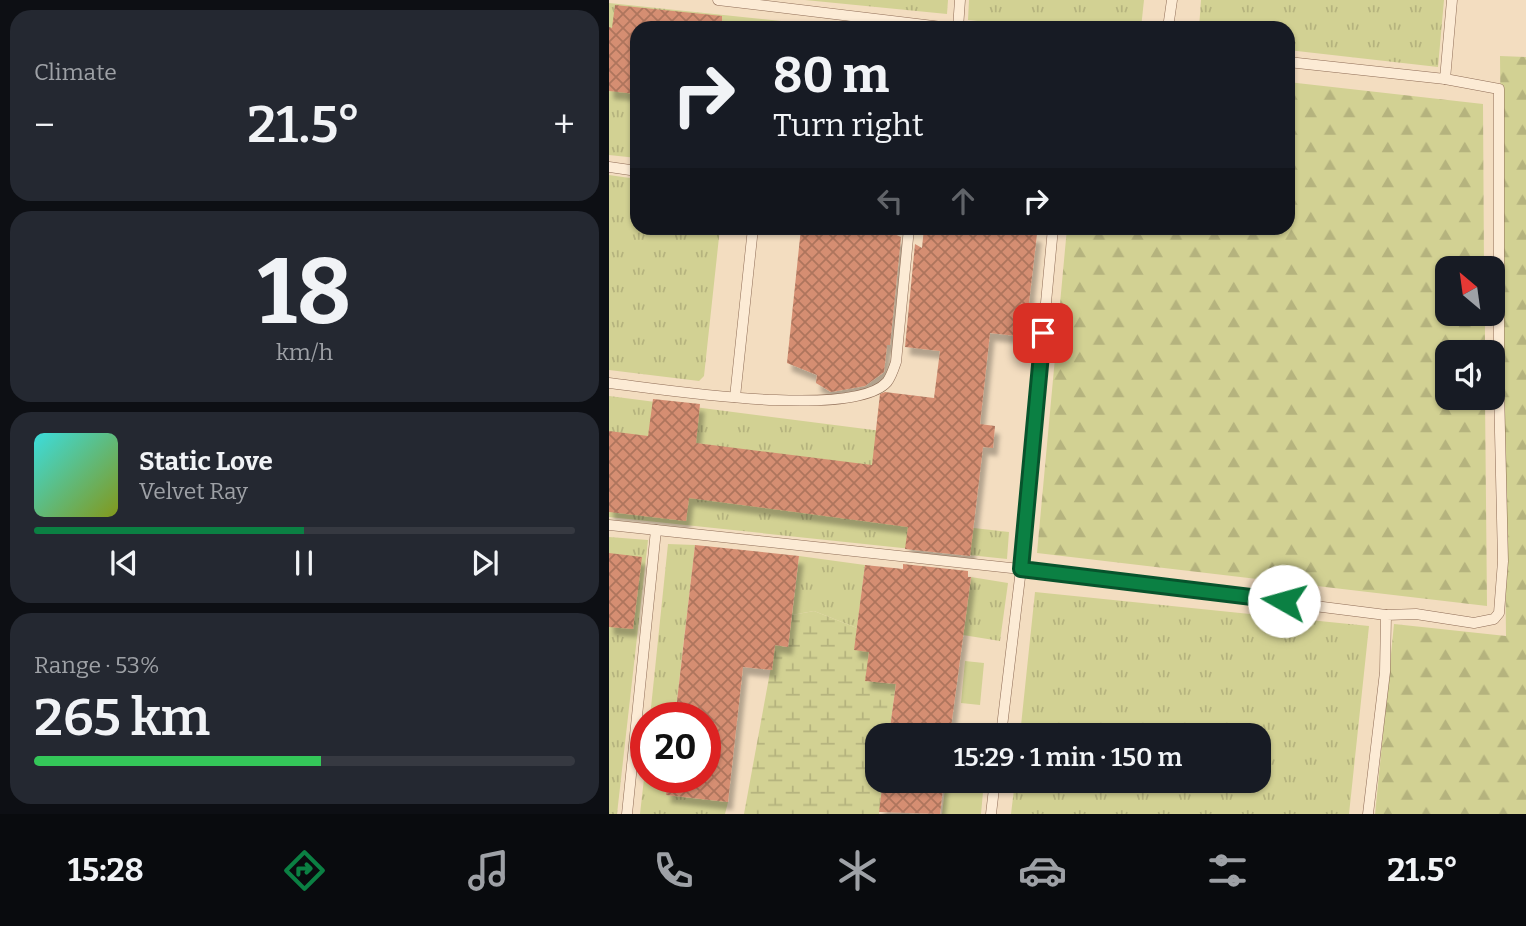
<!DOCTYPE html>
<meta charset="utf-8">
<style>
:root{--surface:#171b24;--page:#242831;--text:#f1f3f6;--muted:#9ea1a6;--line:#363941;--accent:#0b8043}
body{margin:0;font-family:Bitter,serif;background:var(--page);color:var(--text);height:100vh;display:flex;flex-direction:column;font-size:26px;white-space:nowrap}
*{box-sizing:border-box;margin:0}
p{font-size:23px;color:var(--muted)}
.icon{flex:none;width:38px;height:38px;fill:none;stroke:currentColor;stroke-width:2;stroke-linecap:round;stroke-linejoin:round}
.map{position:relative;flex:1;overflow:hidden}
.side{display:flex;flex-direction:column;gap:10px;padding:10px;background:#0d0f14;width:609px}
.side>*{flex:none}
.guide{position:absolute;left:21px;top:21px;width:665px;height:214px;border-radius:21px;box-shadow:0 2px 5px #0004;background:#171b24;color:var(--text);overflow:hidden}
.needle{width:46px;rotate:331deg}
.fabs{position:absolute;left:826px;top:256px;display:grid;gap:14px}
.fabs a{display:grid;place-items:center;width:70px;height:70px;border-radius:14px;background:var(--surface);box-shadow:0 2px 5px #0004;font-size:35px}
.speed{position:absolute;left:21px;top:702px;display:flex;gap:14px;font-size:35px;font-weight:700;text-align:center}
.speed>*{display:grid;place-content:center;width:91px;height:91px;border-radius:50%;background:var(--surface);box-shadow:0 2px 5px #0004;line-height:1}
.speed .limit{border:10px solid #d22;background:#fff;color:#111}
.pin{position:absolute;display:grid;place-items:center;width:60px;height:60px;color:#fff;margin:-30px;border-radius:14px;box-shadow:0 4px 10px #0006}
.me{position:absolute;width:77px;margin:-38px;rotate:277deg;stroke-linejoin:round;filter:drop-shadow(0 0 5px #0008)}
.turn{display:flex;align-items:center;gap:24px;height:147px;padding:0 28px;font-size:32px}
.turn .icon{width:91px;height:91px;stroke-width:2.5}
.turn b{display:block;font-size:49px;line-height:60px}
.lanes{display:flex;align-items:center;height:66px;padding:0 28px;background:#0003;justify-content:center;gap:35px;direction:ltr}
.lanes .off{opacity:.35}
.big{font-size:52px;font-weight:600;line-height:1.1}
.side .card{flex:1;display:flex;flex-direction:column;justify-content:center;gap:10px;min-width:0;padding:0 24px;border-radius:21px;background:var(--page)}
.side .dial{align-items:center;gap:0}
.dial b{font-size:91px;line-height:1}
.song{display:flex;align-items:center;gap:21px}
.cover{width:84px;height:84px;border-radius:10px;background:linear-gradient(135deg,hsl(180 70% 55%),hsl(70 70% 35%))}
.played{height:7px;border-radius:4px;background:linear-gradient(90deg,var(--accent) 50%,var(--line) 50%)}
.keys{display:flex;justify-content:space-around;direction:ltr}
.heat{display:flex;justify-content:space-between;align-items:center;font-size:38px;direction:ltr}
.charge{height:10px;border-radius:5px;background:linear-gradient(90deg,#34c759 53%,var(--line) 0)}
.trip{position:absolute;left:256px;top:723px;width:406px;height:70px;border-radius:21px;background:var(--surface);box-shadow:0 2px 5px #0004;font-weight:600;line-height:70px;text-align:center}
.tab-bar{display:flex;height:112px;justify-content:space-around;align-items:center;background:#090b0e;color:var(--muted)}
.tab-bar .icon{width:49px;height:49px}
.tab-bar .current{color:var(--accent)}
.tab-bar b{font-size:32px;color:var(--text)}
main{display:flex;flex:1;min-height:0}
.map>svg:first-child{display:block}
.grass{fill:url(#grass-tufts)}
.forest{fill:url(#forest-firs)}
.wetland{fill:url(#wetland-marsh)}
.park{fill:#d2d193}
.building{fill:url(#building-cross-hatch);filter:url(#shadow)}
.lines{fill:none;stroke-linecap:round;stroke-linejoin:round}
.lane-casing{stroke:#8e6c56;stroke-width:11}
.lane{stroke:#fcebd5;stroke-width:10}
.route-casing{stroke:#07532c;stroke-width:18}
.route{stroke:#0b8043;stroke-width:12}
</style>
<main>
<section class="side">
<div class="card"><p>Climate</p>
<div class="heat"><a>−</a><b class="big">21.5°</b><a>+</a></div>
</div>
<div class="card dial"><b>18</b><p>km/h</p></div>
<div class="card">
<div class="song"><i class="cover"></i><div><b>Static Love</b><p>Velvet Ray</p></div></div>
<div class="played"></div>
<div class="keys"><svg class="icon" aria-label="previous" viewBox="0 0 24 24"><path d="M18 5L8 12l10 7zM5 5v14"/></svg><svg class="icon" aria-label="pause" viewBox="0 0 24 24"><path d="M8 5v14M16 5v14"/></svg><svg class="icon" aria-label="next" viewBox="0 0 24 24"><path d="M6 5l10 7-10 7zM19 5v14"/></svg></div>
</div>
<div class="card"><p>Range · 53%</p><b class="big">265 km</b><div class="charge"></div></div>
</section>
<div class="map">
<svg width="917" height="814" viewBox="0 0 917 814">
<defs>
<pattern id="grass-tufts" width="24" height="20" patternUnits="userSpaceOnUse" patternTransform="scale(1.75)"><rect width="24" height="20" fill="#d2d193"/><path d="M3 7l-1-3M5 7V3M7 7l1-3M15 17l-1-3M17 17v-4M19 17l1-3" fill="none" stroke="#b5b37e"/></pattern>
<pattern id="forest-firs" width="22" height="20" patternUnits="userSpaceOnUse" patternTransform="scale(1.75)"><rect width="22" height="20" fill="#d2d193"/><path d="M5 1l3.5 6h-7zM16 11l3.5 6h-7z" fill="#b5b37e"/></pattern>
<pattern id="wetland-marsh" width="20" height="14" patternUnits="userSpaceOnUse" patternTransform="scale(1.75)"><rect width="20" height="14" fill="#d2d193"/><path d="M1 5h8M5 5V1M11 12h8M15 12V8" fill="none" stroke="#b5b37e"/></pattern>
<pattern id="building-cross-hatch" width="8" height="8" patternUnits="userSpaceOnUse" patternTransform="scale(1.75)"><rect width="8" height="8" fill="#d58e72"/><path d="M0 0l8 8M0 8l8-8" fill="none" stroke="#ae745d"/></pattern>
<filter id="shadow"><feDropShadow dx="4.5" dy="8" stdDeviation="2" flood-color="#0004"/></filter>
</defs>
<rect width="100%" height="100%" fill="#f3ddc0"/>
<g class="grass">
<polygon points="196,0 339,0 338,14"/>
<polygon points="360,0 535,0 532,28 434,28 359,20"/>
<polygon points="592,0 835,0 829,67 679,50 679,28 590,28"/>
<polygon points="0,3 240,28 28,28 28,158 0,155"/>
<polygon points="0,175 28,179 28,228 111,228 95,376 90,381 0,370"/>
<polygon points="0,396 288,433 277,518 400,532 398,559 0,517"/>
<polygon points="0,537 39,540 8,814 0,814"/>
<polygon points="59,544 86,545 66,717 41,717"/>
<polygon points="190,556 256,565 248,628 205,611 183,615"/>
<polygon points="362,577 399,583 391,641 354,635"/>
<polygon points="426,592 760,626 740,814 402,814 406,781 649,780 649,735 411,735"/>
<polygon points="37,761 37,777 59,777 57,795 119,802 116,814 31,814"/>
</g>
<g class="forest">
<polygon points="891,56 917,57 917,814 766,814 785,624 897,636"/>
<polygon points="679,82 874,104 875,268 838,268 838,313 876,313 876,352 838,352 838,397 876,397 878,606 428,553 458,228 679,228"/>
</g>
<polygon class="wetland" points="205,611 248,628 260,652 257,681 287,684 280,735 268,735 268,780 274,781 270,814 135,814 166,645 179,647 183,615"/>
<g class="park">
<polygon points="356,661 375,663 371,705 352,703"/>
<polygon points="337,780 375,781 372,814 333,814"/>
</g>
<g class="building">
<polygon points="6,5 113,16 113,28 28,28 28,94 0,91 0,27 3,28"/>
<polygon points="192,228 272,228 292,237 281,345 278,345 275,372 256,386 222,392 207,383 208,375 178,363"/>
<polygon points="315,228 417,228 416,233 428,234 416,337 381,333 371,424 386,426 384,448 374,447 361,556 296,549 299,527 80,498 77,521 0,512 0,431 39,436 44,399 91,404 87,443 263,465 271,394 276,392 325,398 331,351 296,347 306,244 313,248"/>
<polygon points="86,545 190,556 179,647 166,645 163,670 134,667 119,802 57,795 59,777 96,777 96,718 66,718"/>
<polygon points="0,553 33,557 24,629 0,627"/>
<polygon points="294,564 359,571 359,577 362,577 341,735 280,735 287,684 256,681 260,652 245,650 256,565 294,569"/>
<polygon points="274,780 335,780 331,814 270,812"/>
</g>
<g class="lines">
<g class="lane-casing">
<g id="lane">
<polyline points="109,0 341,28"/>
<polyline points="349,28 351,0"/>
<polyline points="559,28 563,0"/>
<polyline points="679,62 836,79 890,89 890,389 894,561 890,613 885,619 865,623 807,614 777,615 776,672 759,814"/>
<polyline points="836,79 843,0"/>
<polyline points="0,167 28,171"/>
<path d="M 0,383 C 52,389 244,420 278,382 C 282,377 285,368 287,362 L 300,228"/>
<polyline points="126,397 144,228"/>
<polyline points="0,525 412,569 777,615"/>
<polyline points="392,735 412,569 444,228"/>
<polyline points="18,814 47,530"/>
<polyline points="382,814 386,780"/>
</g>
</g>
<use href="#lane" class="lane"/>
</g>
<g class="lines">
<g class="route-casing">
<polyline id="route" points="434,333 412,569 675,601"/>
</g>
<use href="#route" class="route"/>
</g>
</svg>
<div class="fabs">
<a><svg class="needle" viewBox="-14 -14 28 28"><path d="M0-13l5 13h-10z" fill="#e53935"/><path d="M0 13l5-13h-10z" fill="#9ea1a6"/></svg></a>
<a><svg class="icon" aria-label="sound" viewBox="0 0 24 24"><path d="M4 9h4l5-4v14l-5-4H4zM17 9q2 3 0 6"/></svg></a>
</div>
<div class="speed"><div class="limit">20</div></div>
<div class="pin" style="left:434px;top:333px;background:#d93025"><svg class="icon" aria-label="arrive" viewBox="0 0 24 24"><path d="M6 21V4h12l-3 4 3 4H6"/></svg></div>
<svg class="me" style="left:675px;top:601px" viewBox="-20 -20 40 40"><circle r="19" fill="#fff"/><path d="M0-13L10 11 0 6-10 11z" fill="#0b8043"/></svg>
<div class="trip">15:29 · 1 min · 150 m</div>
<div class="guide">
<div class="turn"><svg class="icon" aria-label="right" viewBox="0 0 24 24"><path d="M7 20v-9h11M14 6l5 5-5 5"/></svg><div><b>80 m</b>Turn right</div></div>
<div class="lanes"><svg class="icon off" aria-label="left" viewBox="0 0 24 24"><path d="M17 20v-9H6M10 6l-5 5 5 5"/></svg><svg class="icon off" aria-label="ahead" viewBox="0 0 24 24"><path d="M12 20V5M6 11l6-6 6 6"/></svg><svg class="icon" aria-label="right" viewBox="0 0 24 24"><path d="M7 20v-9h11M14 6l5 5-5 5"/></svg></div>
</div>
</div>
</main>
<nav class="tab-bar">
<b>15:28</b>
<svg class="icon current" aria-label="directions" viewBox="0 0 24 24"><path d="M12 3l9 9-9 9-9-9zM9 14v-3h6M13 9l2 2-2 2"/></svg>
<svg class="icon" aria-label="music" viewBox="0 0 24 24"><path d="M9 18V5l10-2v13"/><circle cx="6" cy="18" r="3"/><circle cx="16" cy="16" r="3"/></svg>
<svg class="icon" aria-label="phone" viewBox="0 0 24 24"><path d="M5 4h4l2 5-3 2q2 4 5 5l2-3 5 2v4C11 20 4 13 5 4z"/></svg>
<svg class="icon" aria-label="climate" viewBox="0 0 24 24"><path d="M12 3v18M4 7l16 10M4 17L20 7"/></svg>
<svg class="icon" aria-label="car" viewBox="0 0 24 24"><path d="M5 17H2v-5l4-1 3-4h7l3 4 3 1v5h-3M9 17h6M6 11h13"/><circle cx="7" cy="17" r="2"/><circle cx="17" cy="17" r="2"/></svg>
<svg class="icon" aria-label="filters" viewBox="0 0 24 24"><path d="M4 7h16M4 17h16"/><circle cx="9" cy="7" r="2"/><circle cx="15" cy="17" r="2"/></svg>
<b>21.5°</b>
</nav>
